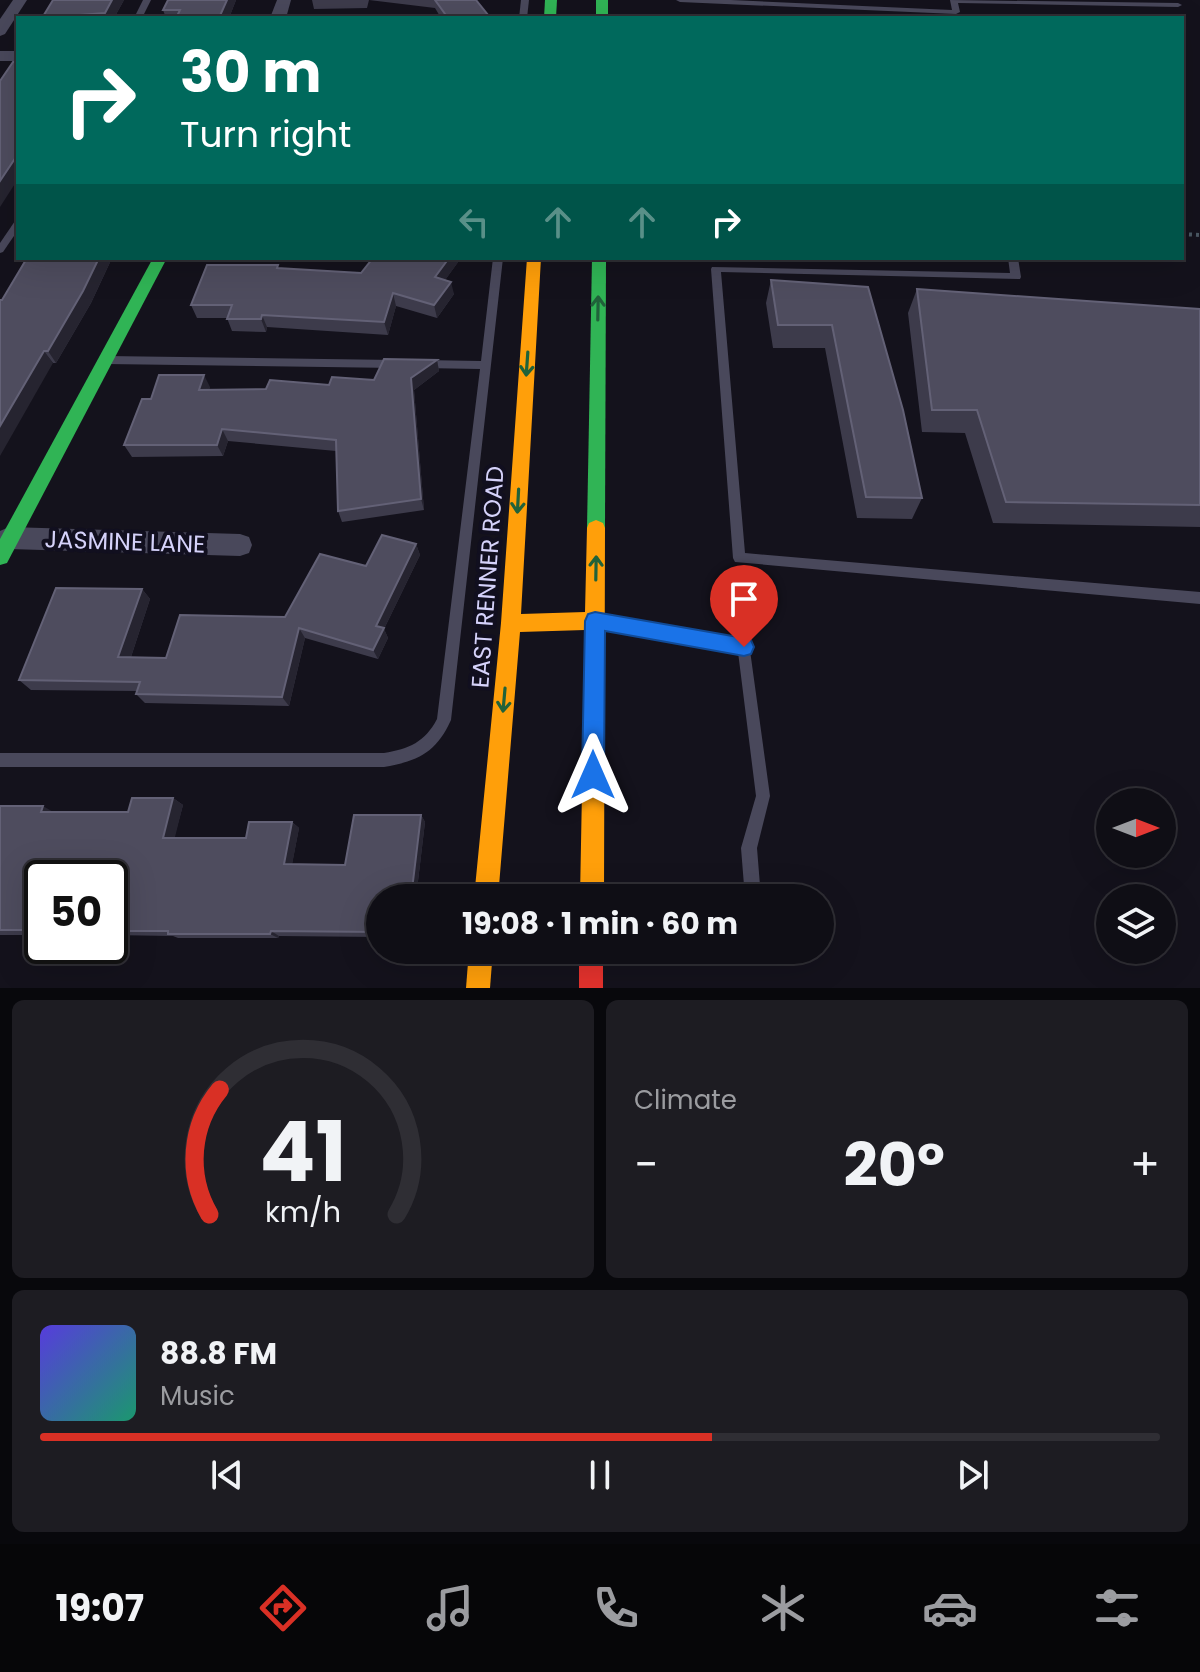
<!DOCTYPE html>
<meta charset="utf-8">
<style>
:root{--surface:#0f0e15;--page:#1d1c22;--text:#f1f3f6;--muted:#9b9ca0;--line:#2f2e34;--accent:#d93025}
body{margin:0;font-family:Poppins,sans-serif;background:var(--page);color:var(--text);height:100vh;display:flex;flex-direction:column;font-size:30px;white-space:nowrap}
*{box-sizing:border-box;margin:0}
p{font-size:26px;color:var(--muted)}
.icon{flex:none;width:44px;height:44px;fill:none;stroke:currentColor;stroke-width:2;stroke-linecap:round;stroke-linejoin:round}
.map{position:relative;height:988px;overflow:hidden}
.panel{display:flex;flex-direction:column;gap:12px;padding:12px;background:#08080c;flex:1}
.panel>*{flex:none}
.top-card{position:absolute;left:16px;top:16px;width:1168px;height:244px;border-radius:0px;box-shadow:0 8px 32px #0002,0 0 0 2px var(--line);background:#00695c;color:#fff;overflow:hidden}
.needle{width:52px;rotate:90deg}
.tools{position:absolute;left:1096px;top:788px;display:grid;gap:16px}
.tools a{display:grid;place-items:center;width:80px;height:80px;border-radius:50%;background:var(--surface);box-shadow:0 8px 32px #0002,0 0 0 2px var(--line);font-size:40px}
.speed{position:absolute;left:24px;top:860px;display:flex;gap:16px;font-size:40px;font-weight:700;text-align:center}
.speed>*{display:grid;place-content:center;width:104px;height:104px;border-radius:50%;background:var(--surface);box-shadow:0 8px 32px #0002,0 0 0 2px var(--line);line-height:1}
.speed .limit{border:4px solid #111;border-radius:12px;background:#fff;color:#111}
.pin{position:absolute;display:grid;place-items:center;width:68px;height:68px;color:#fff;margin:-82px -34px;border-radius:50% 50% 50% 0;rotate:-45deg;box-shadow:0 0 8px #0007}
.pin .icon{rotate:45deg}
.me{position:absolute;width:88px;margin:-44px;rotate:0deg;stroke-linejoin:round;filter:drop-shadow(0 0 6px #0008)}
.turn{display:flex;align-items:center;gap:28px;height:168px;padding:0 32px;font-size:36px}
.turn .icon{width:104px;height:104px;stroke-width:2.5}
.turn b{display:block;font-size:56px;line-height:68px}
.lanes{display:flex;align-items:center;height:76px;padding:0 32px;background:#0003;justify-content:center;gap:40px;direction:ltr}
.lanes .off{opacity:.35}
.big{font-size:60px;font-weight:700;line-height:1.1}
.panel .card{flex:1;display:flex;flex-direction:column;justify-content:center;gap:12px;min-width:0;padding:0 28px;border-radius:12px;background:var(--page)}
.panel .dial{align-items:center;gap:0}
.dial svg{height:208px;overflow:visible;fill:none;stroke:var(--line);stroke-width:7;stroke-linecap:round;text-anchor:middle}
.dial text{fill:var(--text);stroke:none}
.song{display:flex;align-items:center;gap:24px}
.cover{width:96px;height:96px;border-radius:12px;background:linear-gradient(135deg,hsl(250 70% 55%),hsl(160 70% 35%))}
.played{height:8px;border-radius:4px;background:linear-gradient(90deg,var(--accent) 60%,var(--line) 60%)}
.keys{display:flex;justify-content:space-around;direction:ltr}
.heat{display:flex;justify-content:space-between;align-items:center;font-size:44px;direction:ltr}
.panel .tiles{flex:1;display:grid;gap:12px;grid-template-columns:1fr 1fr}
.card:last-child{grid-column:span 2}
.trip{position:absolute;left:366px;top:884px;width:468px;height:80px;border-radius:40px;background:var(--surface);box-shadow:0 8px 32px #0002,0 0 0 2px var(--line);font-weight:700;line-height:80px;text-align:center}
.menu{display:flex;height:128px;justify-content:space-around;align-items:center;background:#060608;color:var(--muted)}
.menu .icon{width:56px;height:56px}
.menu .selected{color:var(--accent)}
.menu b{font-size:36px;color:var(--text)}
.map>svg:first-child{display:block}
.lines{fill:none;stroke-linecap:round;stroke-linejoin:round}
.path{stroke:#4b5863;stroke-width:4;stroke-dasharray:3 4;stroke-linecap:butt}
.lane{fill:#49485b;fill-rule:evenodd}
.street{fill:#49485b;fill-rule:evenodd}
.fast{fill:#30b455;fill-rule:evenodd}
.slow{fill:#ff9f0a;fill-rule:evenodd}
.jam{fill:#e5322d;fill-rule:evenodd}
.wall{fill:#3d3b4b}
.shaded-wall{fill:#262430}
.building{fill:#4e4c5e;stroke:#636176;stroke-width:2}
.oneway{stroke:#20623a}
.route{fill:#1a73e8;stroke:#114b97;stroke-width:2}
.labels{text-anchor:middle;stroke-width:8;stroke-linejoin:round;paint-order:stroke}
.street-label{font-size:24px;fill:#d5d2fa;stroke:#110f1f}
</style>
<div class="map">
<svg width="1200" height="988" viewBox="0 0 1200 988">
<rect width="100%" height="100%" fill="#14121c"/>
<g class="lines">
<polyline class="path" points="1182,234 1200,235"/>
<g class="lane">
<polygon points="143,0 151,0 142,18 134,18"/>
<polygon points="521,0 529,0 527,18 519,18"/>
<polygon points="676,0 731,0 952,10 950,0 1178,3 1182,5 1178,7 958,3 960,12 956,14 680,2"/>
<polygon points="18,220 18,230 3,252 0,253 0,243 15,221"/>
<path d="M 493,258 L 503,258 L 451,720 C 436,753 418,761 384,767 L 0,767 L 0,753 L 384,753 C 409,749 425,742 437,719 L 480,369 L 422,368 L 417,364 L 422,360 L 481,361 Z"/>
<polygon points="1008,258 1018,258 1021,277 1020,279 721,272 745,553 1200,592 1200,604 735,562 733,558 711,269 712,267 1010,273"/>
<polygon points="106,356 396,360 401,364 396,368 106,364 101,360"/>
<polygon points="598,615 749,643 770,796 757,848 761,898 745,898 741,848 756,796 738,652 598,627 593,625 591,621 593,617"/>
</g>
<g class="street">
<polygon points="13,0 27,0 5,34 0,36 0,19"/>
<polygon points="277,0 291,0 286,18 270,18"/>
<rect x="0" y="51" width="18" height="10"/>
<polygon points="9,527 240,534 249,537 252,545 249,553 240,556 9,549 0,545 0,531"/>
</g>
<g class="fast">
<polygon points="545,0 557,0 556,18 544,18"/>
<rect x="596" y="0" width="12" height="18"/>
<polygon points="153,258 167,258 7,563 0,565 0,539"/>
<polygon points="592,258 606,258 605,528 603,533 596,536 589,533 587,528"/>
</g>
<g class="slow">
<polygon points="527,258 541,258 521,614 585,612 587,528 589,523 596,520 603,523 605,528 604,898 580,898 585,630 520,632 498,898 474,898 501,623"/>
<polygon points="469,950 493,950 490,988 466,988"/>
</g>
<rect class="jam" x="579" y="950" width="24" height="38"/>
</g>
<g class="wall">
<polygon points="124,0 114,18 42,18"/>
<polygon points="168,0 236,0 229,18 166,18 163,10"/>
<polygon points="312,0 476,0 488,18 441,18 435,8 369,0 367,8 314,9"/>
<polygon points="112,258 91,303 56,363 53,363 2,300"/>
<polygon points="373,258 461,258 445,280 454,294 437,318 396,306 388,335 267,327 266,332 232,331 227,318 197,318 191,305 279,268 361,273"/>
<polygon points="771,280 868,287 922,498 912,519 857,518 825,348 773,348 766,303"/>
<polygon points="917,289 1200,309 1200,527 993,523 965,433 922,432 908,313"/>
<polygon points="437,360 439,371 414,390 424,510 342,522 338,511 336,451 228,441 223,456 132,457 124,445 151,399 210,387 209,389 266,389 329,385 374,380"/>
<polygon points="416,544 420,555 384,629 388,638 378,659 305,638 289,706 145,703 136,694 137,691 31,690 19,680 142,589 150,599 131,657 166,658 285,617 366,566"/>
<polygon points="173,798 183,805 174,838 246,838 292,822 299,828 292,864 345,865 421,815 425,822 416,898 380,898 380,937 279,936 278,938 178,938 173,936 110,935 110,878 42,878 42,935 0,935 0,806 54,812 128,812"/>
</g>
<g class="shaded-wall">
<polygon points="112,0 124,0 114,18 107,18 105,13"/>
<polygon points="227,0 236,0 229,18 219,18"/>
<polygon points="18,154 18,179 0,207 0,181"/>
<polygon points="99,258 112,258 91,303 56,363 48,351"/>
<polygon points="449,258 461,258 438,290 435,277"/>
<polygon points="451,282 454,294 437,318 434,305"/>
<polygon points="393,293 396,306 388,335 384,322"/>
<polygon points="262,315 267,327 266,332 261,319"/>
<polygon points="44,351 53,363 0,456 0,426"/>
<polygon points="437,360 439,371 414,390 424,510 421,499 411,378"/>
<polygon points="204,375 210,387 205,401 199,390"/>
<polygon points="222,429 228,441 223,456 217,445"/>
<polygon points="416,544 420,555 384,629 388,638 378,659 373,650 376,626"/>
<polygon points="142,589 150,599 128,666 118,657"/>
<polygon points="299,628 305,638 289,706 282,697"/>
<polygon points="173,798 183,805 173,845 163,838"/>
<polygon points="43,806 55,813 41,812"/>
<polygon points="421,815 425,822 416,898 411,898"/>
<polygon points="292,822 299,828 291,870 284,864"/>
<polygon points="271,931 279,936 278,938 270,934"/>
</g>
<g class="building">
<polygon points="53,0 112,0 105,13 42,18"/>
<polygon points="168,0 227,0 219,18 176,18 180,10 163,10"/>
<polygon points="435,0 476,0 488,15 477,18 448,18"/>
<polygon points="13,62 18,62 18,154 0,181 0,81"/>
<polygon points="27,258 99,258 83,291 48,351 44,351 0,426 0,300 2,300"/>
<polygon points="373,258 449,258 435,277 451,282 434,305 393,293 384,322 262,315 261,319 227,319 232,305 191,305 207,265 278,265 277,268 361,273"/>
<polygon points="771,280 868,287 903,410 922,498 866,497 832,325 778,325"/>
<polygon points="917,289 1200,309 1200,505 1006,502 977,410 932,410"/>
<polygon points="384,359 437,360 411,378 421,499 338,511 336,440 222,429 217,445 124,445 142,399 151,399 159,375 204,375 199,390 266,389 270,380 329,385 332,377 374,380"/>
<polygon points="382,535 416,544 376,626 384,628 373,650 299,628 282,697 136,694 140,682 19,680 56,588 142,589 118,657 166,658 180,615 285,617 320,554 366,566"/>
<polygon points="132,798 173,798 163,838 246,838 249,822 292,822 284,864 345,865 354,815 421,815 411,898 380,898 380,932 271,931 270,934 168,934 168,931 110,931 110,878 42,878 42,930 0,930 0,806 43,806 41,812 128,812"/>
</g>
<defs><path id="oneway-shaft" d="M-6 0H5M1.5-3L5.5 0L1.5 3" fill="none" stroke-width="1.6" stroke-linecap="round" stroke-linejoin="round" transform="scale(2)"/></defs>
<g class="oneway">
<use href="#oneway-shaft" transform="translate(598 308) rotate(-89)"/>
<use href="#oneway-shaft" transform="translate(527 364) rotate(94)"/>
<use href="#oneway-shaft" transform="translate(518 501) rotate(93)"/>
<use href="#oneway-shaft" transform="translate(596 568) rotate(-89)"/>
<use href="#oneway-shaft" transform="translate(504 700) rotate(95)"/>
</g>
<polygon class="route" points="595,612 744,638 751,640 754,647 751,654 744,656 605,631 604,775 601,783 593,786 586,783 582,775 585,621 588,614"/>
<g class="labels">
<g class="street-label">
<text transform="translate(125 542) rotate(2)" y="8">JASMINE LANE</text>
<text transform="translate(488 577) rotate(-86)" y="8">EAST RENNER ROAD</text>
</g>
</g>
</svg>
<div class="tools">
<a><svg class="needle" viewBox="-14 -14 28 28"><path d="M0-13l5 13h-10z" fill="#e53935"/><path d="M0 13l5-13h-10z" fill="#9b9ca0"/></svg></a>
<a><svg class="icon" aria-label="layers" viewBox="0 0 24 24"><path d="M12 4l9 5-9 5-9-5zM3 14l9 5 9-5"/></svg></a>
</div>
<div class="speed"><div class="limit">50</div></div>
<div class="pin" style="left:744px;top:647px;background:#d93025"><svg class="icon" aria-label="arrive" viewBox="0 0 24 24"><path d="M6 21V4h12l-3 4 3 4H6"/></svg></div>
<svg class="me" style="left:593px;top:775px" viewBox="-20 -20 40 40"><path d="M0-17L14 15 0 8-14 15z" fill="#1a73e8" stroke="#fff" stroke-width="4"/></svg>
<div class="trip">19:08 · 1 min · 60 m</div>
<div class="top-card">
<div class="turn"><svg class="icon" aria-label="right" viewBox="0 0 24 24"><path d="M7 20v-9h11M14 6l5 5-5 5"/></svg><div><b>30 m</b>Turn right</div></div>
<div class="lanes"><svg class="icon off" aria-label="left" viewBox="0 0 24 24"><path d="M17 20v-9H6M10 6l-5 5 5 5"/></svg><svg class="icon off" aria-label="ahead" viewBox="0 0 24 24"><path d="M12 20V5M6 11l6-6 6 6"/></svg><svg class="icon off" aria-label="ahead" viewBox="0 0 24 24"><path d="M12 20V5M6 11l6-6 6 6"/></svg><svg class="icon" aria-label="right" viewBox="0 0 24 24"><path d="M7 20v-9h11M14 6l5 5-5 5"/></svg></div>
</div>
</div>
<section class="panel">
<div class="tiles">
<div class="card dial"><svg viewBox="0 0 100 80">
<path d="M14 69A42 42 0 1 1 86 69"/>
<path d="M14 69A42 42 0 0 1 18 21" stroke="#d93025"/>
<text x="50" y="56" font-size="32" font-weight="700">41</text>
<text x="50" y="72" font-size="11">km/h</text>
</svg></div>
<div class="card"><p>Climate</p>
<div class="heat"><a>−</a><b class="big">20°</b><a>+</a></div>
</div>
<div class="card">
<div class="song"><i class="cover"></i><div><b>88.8 FM</b><p>Music</p></div></div>
<div class="played"></div>
<div class="keys"><svg class="icon" aria-label="previous" viewBox="0 0 24 24"><path d="M18 5L8 12l10 7zM5 5v14"/></svg><svg class="icon" aria-label="pause" viewBox="0 0 24 24"><path d="M8 5v14M16 5v14"/></svg><svg class="icon" aria-label="next" viewBox="0 0 24 24"><path d="M6 5l10 7-10 7zM19 5v14"/></svg></div>
</div>
</div>
</section>
<nav class="menu">
<b>19:07</b>
<svg class="icon selected" aria-label="directions" viewBox="0 0 24 24"><path d="M12 3l9 9-9 9-9-9zM9 14v-3h6M13 9l2 2-2 2"/></svg>
<svg class="icon" aria-label="music" viewBox="0 0 24 24"><path d="M9 18V5l10-2v13"/><circle cx="6" cy="18" r="3"/><circle cx="16" cy="16" r="3"/></svg>
<svg class="icon" aria-label="phone" viewBox="0 0 24 24"><path d="M5 4h4l2 5-3 2q2 4 5 5l2-3 5 2v4C11 20 4 13 5 4z"/></svg>
<svg class="icon" aria-label="climate" viewBox="0 0 24 24"><path d="M12 3v18M4 7l16 10M4 17L20 7"/></svg>
<svg class="icon" aria-label="car" viewBox="0 0 24 24"><path d="M5 17H2v-5l4-1 3-4h7l3 4 3 1v5h-3M9 17h6M6 11h13"/><circle cx="7" cy="17" r="2"/><circle cx="17" cy="17" r="2"/></svg>
<svg class="icon" aria-label="filters" viewBox="0 0 24 24"><path d="M4 7h16M4 17h16"/><circle cx="9" cy="7" r="2"/><circle cx="15" cy="17" r="2"/></svg>
</nav>
